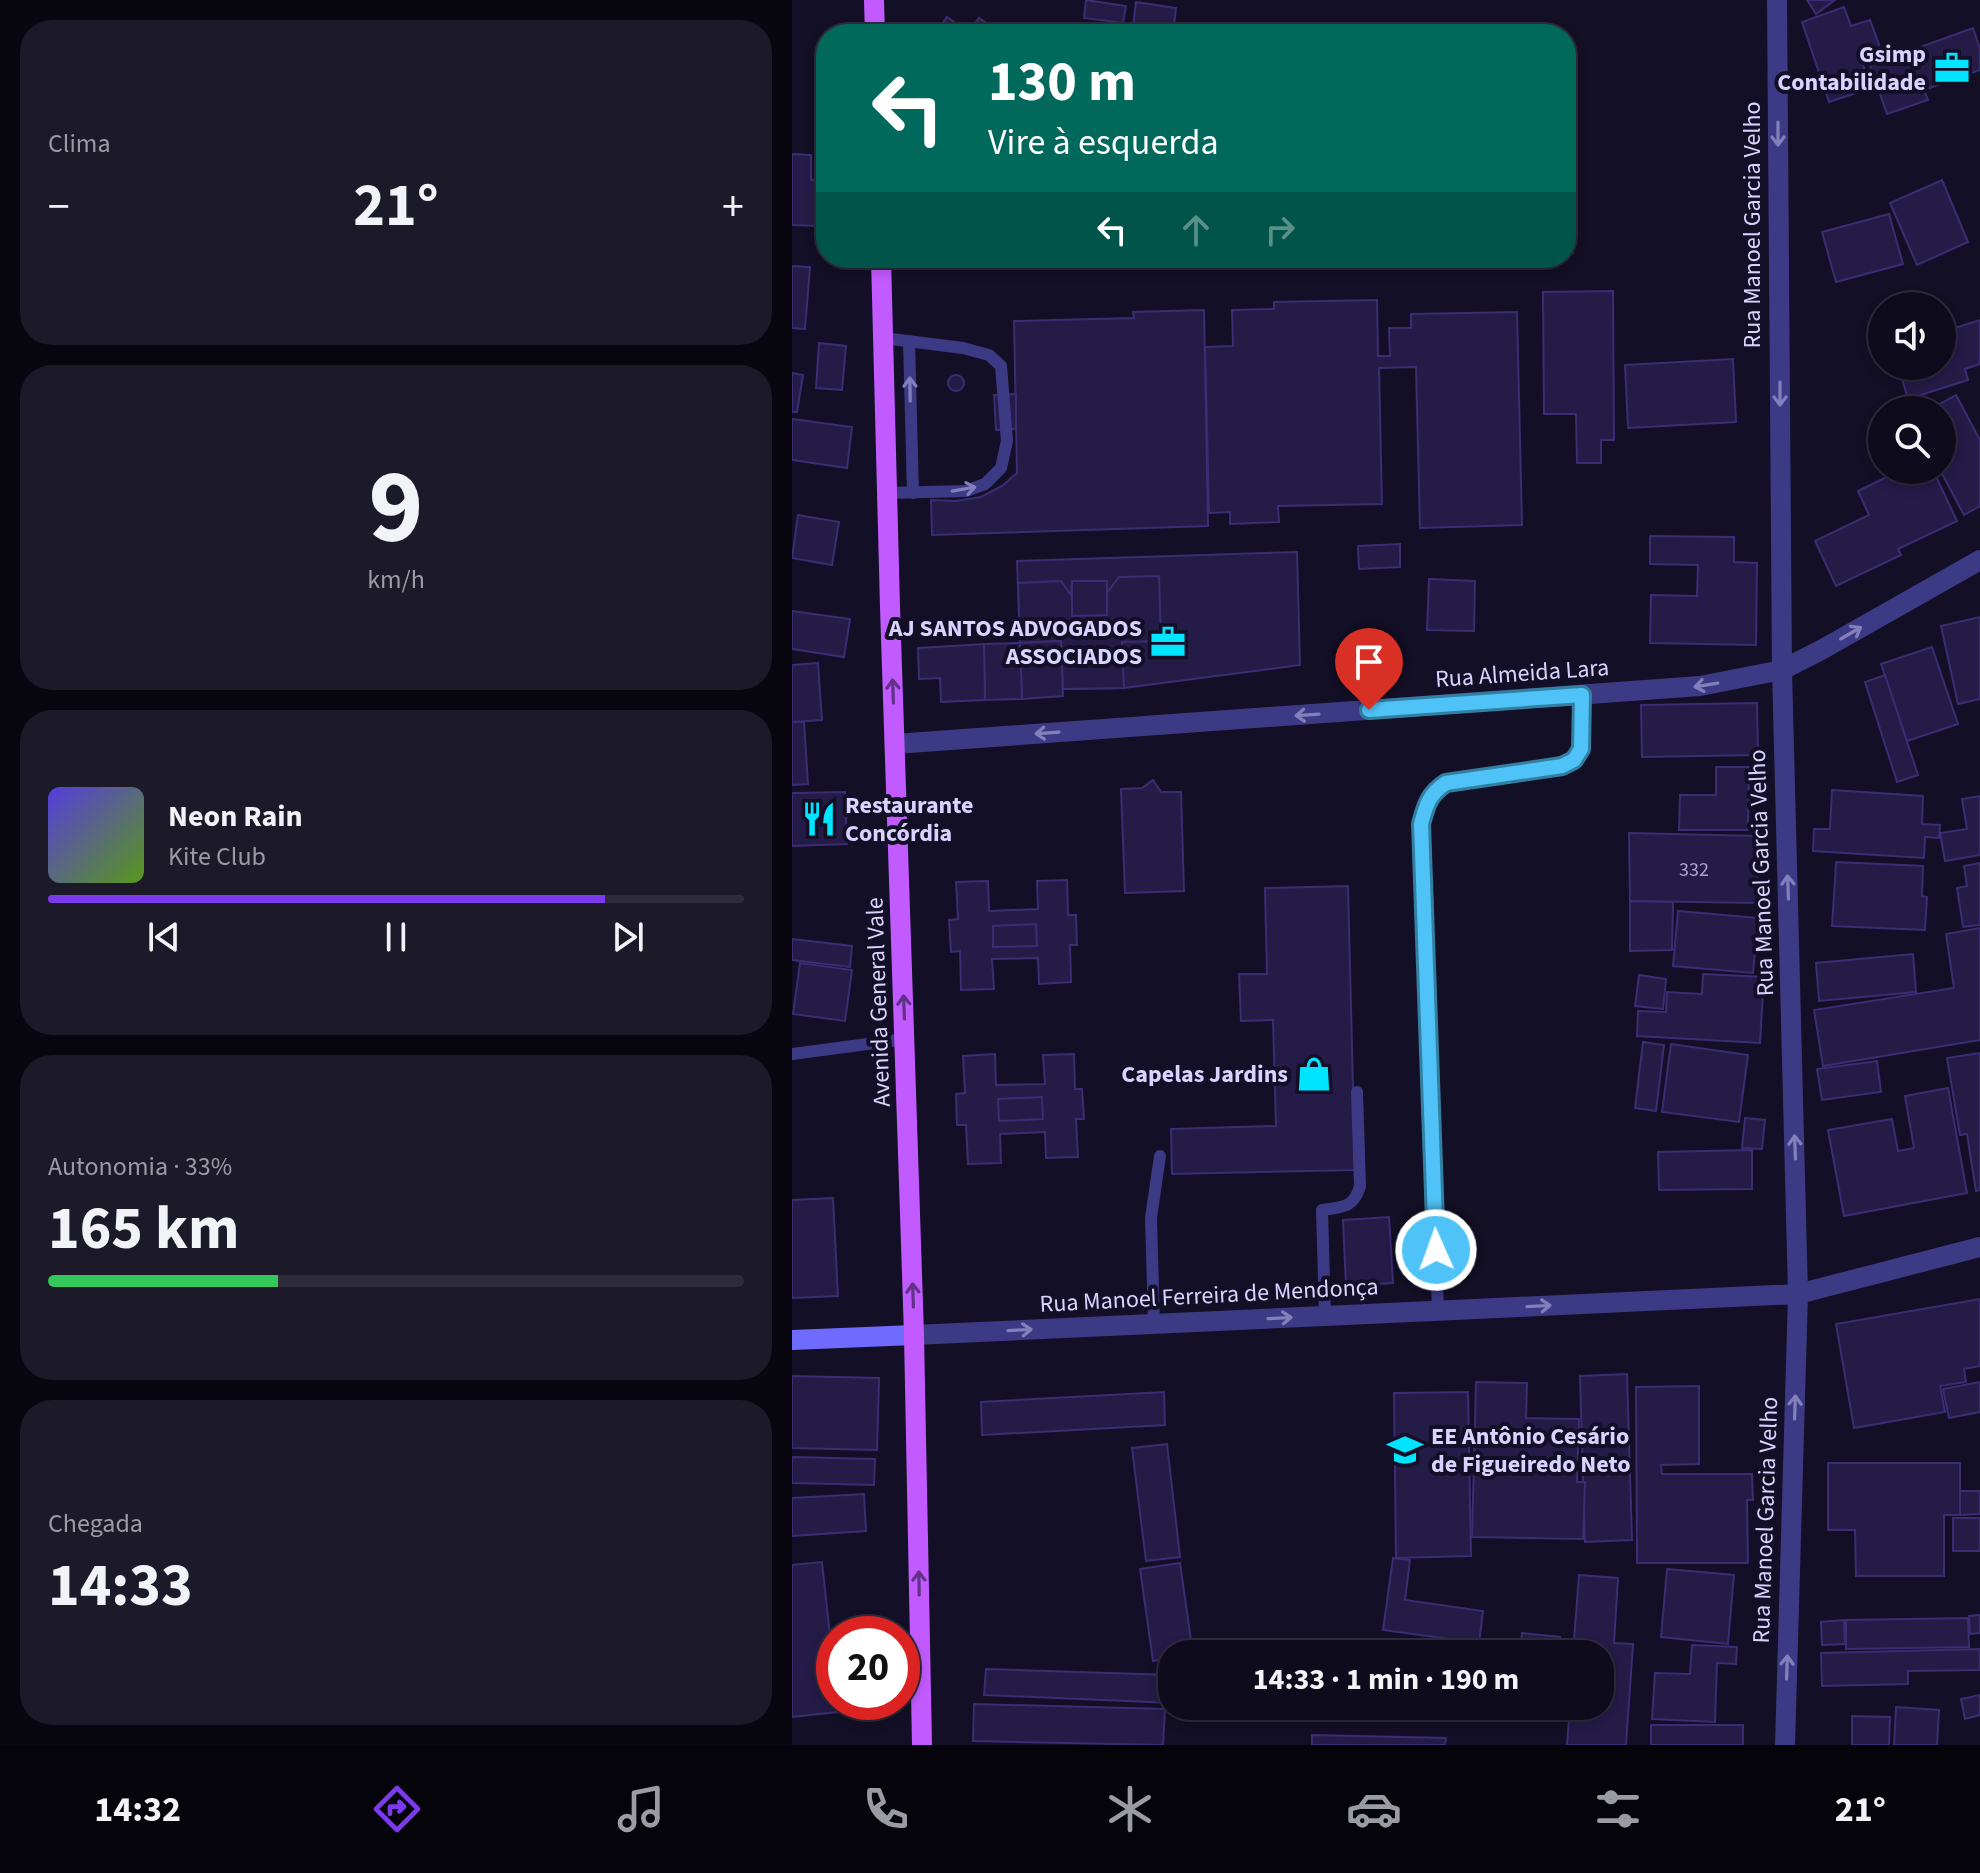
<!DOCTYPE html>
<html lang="pt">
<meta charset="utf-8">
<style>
:root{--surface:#0e0b1c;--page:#1c1929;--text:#f1f3f6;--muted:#9b9ba3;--line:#2e2b3b;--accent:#7c3aed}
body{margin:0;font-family:"Source Sans 3",sans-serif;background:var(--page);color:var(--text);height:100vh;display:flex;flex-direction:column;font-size:30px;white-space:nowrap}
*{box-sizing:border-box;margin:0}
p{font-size:26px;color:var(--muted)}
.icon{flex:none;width:44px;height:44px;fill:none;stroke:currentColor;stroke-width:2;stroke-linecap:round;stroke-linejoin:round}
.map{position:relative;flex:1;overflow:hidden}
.details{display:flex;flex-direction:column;gap:20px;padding:20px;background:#08060f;width:792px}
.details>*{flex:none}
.guide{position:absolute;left:24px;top:24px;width:760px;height:244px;border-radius:32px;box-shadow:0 4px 12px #0003,0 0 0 2px var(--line);background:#00695c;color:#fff;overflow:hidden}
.buttons{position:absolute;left:1076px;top:292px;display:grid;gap:16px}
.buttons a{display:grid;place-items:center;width:88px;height:88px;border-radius:50%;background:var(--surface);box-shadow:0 4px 12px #0003,0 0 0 2px var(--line);font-size:40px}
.speed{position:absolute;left:24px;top:1616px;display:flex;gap:16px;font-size:40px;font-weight:700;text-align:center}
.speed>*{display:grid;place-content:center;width:104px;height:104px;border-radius:50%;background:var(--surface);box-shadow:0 4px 12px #0003,0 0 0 2px var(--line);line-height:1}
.speed .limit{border:12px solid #d22;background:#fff;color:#111}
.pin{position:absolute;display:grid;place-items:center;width:68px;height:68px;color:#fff;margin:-82px -34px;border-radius:50% 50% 50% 0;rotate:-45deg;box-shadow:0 0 8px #0007}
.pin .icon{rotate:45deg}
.me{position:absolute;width:88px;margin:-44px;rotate:358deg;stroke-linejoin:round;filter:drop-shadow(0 0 6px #0008)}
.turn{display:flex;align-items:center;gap:28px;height:168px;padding:0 40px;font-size:36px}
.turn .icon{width:104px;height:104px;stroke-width:2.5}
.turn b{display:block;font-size:56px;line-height:68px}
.lanes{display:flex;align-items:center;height:76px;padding:0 40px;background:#0003;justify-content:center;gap:40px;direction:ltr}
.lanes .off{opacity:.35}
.big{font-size:60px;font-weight:700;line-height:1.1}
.details .tile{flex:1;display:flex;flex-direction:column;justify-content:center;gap:12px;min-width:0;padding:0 28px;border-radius:32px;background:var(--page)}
.details .dial{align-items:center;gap:0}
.dial b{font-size:104px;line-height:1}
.song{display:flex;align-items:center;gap:24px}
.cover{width:96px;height:96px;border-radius:12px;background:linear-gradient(135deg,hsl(250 70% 55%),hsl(90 70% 35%))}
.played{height:8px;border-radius:4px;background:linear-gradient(90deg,var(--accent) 80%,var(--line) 80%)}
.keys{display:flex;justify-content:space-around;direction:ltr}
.heat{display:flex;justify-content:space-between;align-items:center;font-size:44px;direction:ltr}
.charge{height:12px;border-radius:6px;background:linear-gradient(90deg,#34c759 33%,var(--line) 0)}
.trip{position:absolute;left:366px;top:1640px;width:456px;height:80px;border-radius:32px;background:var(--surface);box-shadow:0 4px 12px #0003,0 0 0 2px var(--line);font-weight:700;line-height:80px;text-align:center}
.tab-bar{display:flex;height:128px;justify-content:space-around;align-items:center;background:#06040b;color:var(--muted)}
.tab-bar .icon{width:56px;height:56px}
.tab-bar .on{color:var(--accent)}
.tab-bar b{font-size:36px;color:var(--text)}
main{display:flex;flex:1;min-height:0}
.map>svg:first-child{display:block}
.building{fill:#241b47;stroke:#3b2d73;stroke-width:2}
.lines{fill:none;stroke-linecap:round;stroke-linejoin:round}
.lane{stroke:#3d3a85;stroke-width:12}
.street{stroke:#3d3a85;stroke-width:20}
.secondary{stroke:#6f6bff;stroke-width:20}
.primary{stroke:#c25bff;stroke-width:20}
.oneway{stroke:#837fbc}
.oneway2{stroke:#623188}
.route-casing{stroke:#337fa1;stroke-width:20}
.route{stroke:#4fc3f7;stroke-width:14}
.labels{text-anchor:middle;stroke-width:8;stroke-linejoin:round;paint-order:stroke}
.number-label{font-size:20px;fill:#aca6d1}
.poi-label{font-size:24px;font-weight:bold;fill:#d9d4ff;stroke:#130f26;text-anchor:end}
.street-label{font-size:24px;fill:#d9d4ff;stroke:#130f26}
</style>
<main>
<section class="details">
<div class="tile"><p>Clima</p>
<div class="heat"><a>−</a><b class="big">21°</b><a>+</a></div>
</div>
<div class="tile dial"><b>9</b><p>km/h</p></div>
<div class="tile">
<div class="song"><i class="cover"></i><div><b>Neon Rain</b><p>Kite Club</p></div></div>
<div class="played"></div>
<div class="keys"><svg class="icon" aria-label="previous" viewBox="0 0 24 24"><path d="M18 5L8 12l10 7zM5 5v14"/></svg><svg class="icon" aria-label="pause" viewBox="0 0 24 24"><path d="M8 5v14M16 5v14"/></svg><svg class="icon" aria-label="next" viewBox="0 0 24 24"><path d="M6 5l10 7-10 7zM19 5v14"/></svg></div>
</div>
<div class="tile"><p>Autonomia · 33%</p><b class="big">165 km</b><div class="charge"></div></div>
<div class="tile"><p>Chegada</p><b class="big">14:33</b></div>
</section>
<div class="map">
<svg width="1188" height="1745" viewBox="0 0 1188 1745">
<rect width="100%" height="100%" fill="#130f26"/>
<g class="building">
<polygon points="294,0 334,6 331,23 292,18"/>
<polygon points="1015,0 1043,0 1024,14"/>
<polygon points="344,2 384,8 381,34 340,34"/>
<polygon points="1052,7 1059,26 1078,20 1091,55 1071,65 1079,88 1037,102 1010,22"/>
<polygon points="155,17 177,32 187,18 200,27 195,34 143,34"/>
<polygon points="1181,28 1188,49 1188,70 1132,90 1136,100 1095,114 1078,65"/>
<polygon points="0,154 19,155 19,180 27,180 27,226 0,225"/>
<polygon points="1150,180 1176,242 1125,265 1098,203"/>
<rect x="774" y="196" width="7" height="57"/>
<polygon points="1097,214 1111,264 1044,282 1030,232"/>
<polygon points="0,266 18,267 13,329 0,328"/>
<polygon points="821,291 822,440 809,440 809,463 785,463 784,414 752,414 751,292"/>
<polygon points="585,300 586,356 598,356 597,328 619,328 619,314 725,312 730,525 628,528 624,367 587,368 590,504 486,506 487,522 438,524 438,512 417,513 413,347 441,346 440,310 482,309 482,302"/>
<polygon points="412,310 416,526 140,535 139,500 164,501 189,497 210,486 225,473 222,321 342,318 341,312"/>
<polygon points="1188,320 1188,364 1173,369 1176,380 1116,399 1106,366 1150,366 1150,332"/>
<polygon points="27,343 54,346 50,390 24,388"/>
<polygon points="941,359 944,422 836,428 833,365"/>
<polygon points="0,373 11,375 5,412 0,412"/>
<circle cx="164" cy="383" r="8"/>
<polygon points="224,394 224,429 204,430 202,395"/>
<polygon points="1164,395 1188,440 1188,506 1172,515 1148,470 1150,470 1150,410 1137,410"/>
<polygon points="0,419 60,427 55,468 0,460"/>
<polygon points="1109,470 1141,470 1165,521 1106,549 1109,555 1044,586 1023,541 1077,515 1066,491"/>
<polygon points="6,515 47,522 40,565 0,558"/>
<polygon points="858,536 942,537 942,562 965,563 964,645 858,643 859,595 905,596 906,565 858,564"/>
<polygon points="608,544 608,567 567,569 566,546"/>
<polygon points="505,552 508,665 332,688 271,689 269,641 228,643 225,561"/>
<polygon points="367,576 369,641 330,642 332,688 271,689 269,641 228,643 226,583 269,581 279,595 280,581 315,581 315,593 327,577"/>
<polygon points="637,579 683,581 682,631 635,630"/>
<polygon points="280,581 315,581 315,615 280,616"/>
<polygon points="0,611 58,619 52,657 0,649"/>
<polygon points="1188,617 1188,699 1166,704 1149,626"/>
<polygon points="269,641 271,696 230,699 228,643"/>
<polygon points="228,643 230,699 193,700 192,644"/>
<polygon points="192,644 193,700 149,702 148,678 127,679 126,648"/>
<polygon points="1140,647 1166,724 1115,741 1089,664"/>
<polygon points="26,663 30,720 0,722 0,665"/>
<polygon points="1093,675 1126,775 1105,782 1073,682"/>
<polygon points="965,703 966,755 850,757 849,705"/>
<polygon points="0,722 12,722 16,784 0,785"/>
<polygon points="924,767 957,767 956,830 887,830 888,795 924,795"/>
<polygon points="361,780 369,792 389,792 392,891 333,893 329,789 350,788"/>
<polygon points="1040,790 1131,796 1130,824 1148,825 1147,838 1133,837 1132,858 1021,851 1022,829 1038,829"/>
<polygon points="53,792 55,844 0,846 0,793"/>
<polygon points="1188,796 1188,855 1153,861 1148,833 1175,829 1170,799"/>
<polygon points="837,833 966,836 965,903 838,901"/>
<polygon points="1044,862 1131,866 1130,896 1135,897 1133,930 1040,926"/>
<polygon points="1188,863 1188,925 1171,927 1165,888 1175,886 1172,866"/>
<polygon points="275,880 276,915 284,915 285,945 278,945 279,982 247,984 246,958 200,959 202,989 169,990 168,951 159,952 157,920 166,919 164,882 196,881 197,911 246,909 245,881"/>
<polygon points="556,886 563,1170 380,1174 379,1129 484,1126 481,1020 449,1021 447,974 475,974 473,888"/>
<polygon points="838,901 881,902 880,950 838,951"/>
<polygon points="886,911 966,918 961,973 881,966"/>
<polygon points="244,924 245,946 201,947 201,926"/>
<polygon points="1188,928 1188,1040 1031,1066 1022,1010 1162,988 1154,934"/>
<polygon points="0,939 60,946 58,967 0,960"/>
<polygon points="1121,954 1124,992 1027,1001 1024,963"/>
<polygon points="8,963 60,970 53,1021 1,1014"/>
<polygon points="911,974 972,977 968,1043 845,1036 846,1011 874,1012 875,992 910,994"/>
<polygon points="847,975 874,979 871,1009 843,1006"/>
<polygon points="851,1042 872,1045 864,1111 843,1108"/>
<polygon points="879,1044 956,1055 947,1122 870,1112"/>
<polygon points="1188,1053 1188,1190 1184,1191 1175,1134 1168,1135 1155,1058"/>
<polygon points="203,1054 204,1085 253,1084 251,1055 282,1054 283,1089 290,1089 292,1119 284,1119 286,1157 254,1158 253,1132 208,1134 209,1163 176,1164 174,1125 165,1125 164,1094 173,1093 171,1056"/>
<polygon points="1085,1061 1089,1092 1030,1100 1025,1069"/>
<polygon points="1156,1088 1175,1193 1052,1216 1036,1130 1100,1119 1106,1151 1122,1148 1113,1096"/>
<polygon points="250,1097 251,1119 207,1121 206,1099"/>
<polygon points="953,1118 973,1120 970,1149 950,1148"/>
<polygon points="960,1150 960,1189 867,1190 866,1152"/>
<polygon points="41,1198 46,1296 0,1298 0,1200"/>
<polygon points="597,1217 601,1283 554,1286 551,1220"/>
<polygon points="1188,1299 1188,1366 1172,1369 1174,1382 1148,1386 1153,1412 1062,1428 1044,1324"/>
<polygon points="835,1374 840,1540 793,1542 788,1376"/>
<polygon points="0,1376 87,1378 85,1450 0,1448"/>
<polygon points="684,1382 735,1383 734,1418 787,1419 785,1482 793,1482 791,1539 680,1537"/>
<polygon points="1188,1382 1188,1412 1157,1418 1151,1389"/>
<polygon points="907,1386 907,1464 869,1465 870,1474 960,1474 961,1500 955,1500 956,1563 845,1563 844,1387"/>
<polygon points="372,1392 373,1425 190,1435 189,1402"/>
<polygon points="676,1392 679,1556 604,1558 602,1393"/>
<polygon points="375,1444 388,1557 354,1561 340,1448"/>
<polygon points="0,1457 83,1459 82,1485 0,1483"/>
<polygon points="1036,1463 1168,1463 1168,1515 1152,1515 1152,1576 1064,1576 1063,1530 1036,1530"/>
<polygon points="1168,1491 1188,1491 1188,1514 1168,1515"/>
<polygon points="72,1494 74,1531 0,1536 0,1498"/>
<rect x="1161" y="1518" width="27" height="33"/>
<polygon points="601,1558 618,1560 613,1600 691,1611 687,1643 591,1630"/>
<polygon points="30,1562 42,1673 42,1702 45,1702 46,1712 0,1717 0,1565"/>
<polygon points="388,1563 401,1654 380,1654 380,1658 361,1661 348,1569"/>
<polygon points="875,1569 942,1575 936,1644 869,1637"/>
<polygon points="787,1575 826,1578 822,1643 841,1644 834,1745 775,1745 778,1706 808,1706 808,1654 781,1654"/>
<polygon points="1188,1615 1188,1633 1178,1634 1177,1616"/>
<polygon points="1176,1618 1177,1647 1054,1649 1054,1620"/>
<polygon points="1052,1620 1053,1644 1030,1645 1029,1622"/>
<polygon points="730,1633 768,1637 767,1654 728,1654"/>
<polygon points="717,1643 718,1654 684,1654 683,1647"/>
<polygon points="900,1645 945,1647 944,1664 925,1663 923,1722 860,1719 863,1673 898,1674"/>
<polygon points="1188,1649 1188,1670 1116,1671 1116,1684 1030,1686 1029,1653"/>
<polygon points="194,1669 380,1675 380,1703 192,1695"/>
<polygon points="1188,1695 1188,1715 1173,1719 1169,1699"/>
<polygon points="182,1704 373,1709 371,1745 181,1741"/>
<polygon points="728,1706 767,1706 769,1716 729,1721"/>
<polygon points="1104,1707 1147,1710 1145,1745 1102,1745"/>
<polygon points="1060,1716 1098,1717 1097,1745 1060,1745"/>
<rect x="859" y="1725" width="92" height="20"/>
<polygon points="520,1735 654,1738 653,1745 520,1745"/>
</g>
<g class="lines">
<g class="lane">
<polyline points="91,338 171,348 197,355 209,366 215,441 209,468 193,484 174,491 95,493"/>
<polyline points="117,341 121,493"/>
<polyline points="0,1054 113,1039"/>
<path d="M 646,1311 L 629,824 C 634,804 636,795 654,783 L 770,766 L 782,760 L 789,749 L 790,695"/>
<path d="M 533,1316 L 530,1210 C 550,1207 562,1208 568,1186 L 565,1092"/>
<polyline points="362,1324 359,1218 368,1156"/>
</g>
<g class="street">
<polyline points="985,0 990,670 1006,1294 993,1745"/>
<polyline points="103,744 908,686 990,670 1031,649 1188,560"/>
<polyline points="122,1335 1006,1294 1188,1247"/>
</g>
<polyline class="secondary" points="0,1340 122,1335"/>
<g class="primary">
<polyline points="82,0 83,34"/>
<polyline points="89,258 98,607 122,1335 130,1745"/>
</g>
</g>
<defs><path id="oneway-shaft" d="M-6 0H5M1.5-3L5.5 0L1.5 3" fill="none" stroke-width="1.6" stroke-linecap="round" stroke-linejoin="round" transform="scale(2)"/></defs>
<g class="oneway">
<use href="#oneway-shaft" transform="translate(986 134) rotate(90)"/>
<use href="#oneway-shaft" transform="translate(118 389) rotate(-91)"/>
<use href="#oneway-shaft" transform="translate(988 394) rotate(90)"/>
<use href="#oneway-shaft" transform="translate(172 489) rotate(-10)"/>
<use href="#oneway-shaft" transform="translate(1059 633) rotate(-30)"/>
<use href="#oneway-shaft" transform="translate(914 685) rotate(171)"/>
<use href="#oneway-shaft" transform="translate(515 715) rotate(176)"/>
<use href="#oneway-shaft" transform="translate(255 733) rotate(176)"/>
<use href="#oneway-shaft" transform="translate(996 887) rotate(-92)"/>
<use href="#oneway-shaft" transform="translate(1003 1147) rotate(-92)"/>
<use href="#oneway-shaft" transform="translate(747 1306) rotate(-3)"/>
<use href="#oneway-shaft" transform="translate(488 1318) rotate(-3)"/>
<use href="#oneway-shaft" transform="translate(228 1330) rotate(-3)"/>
<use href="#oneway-shaft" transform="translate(1003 1407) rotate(-88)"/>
<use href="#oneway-shaft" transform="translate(995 1667) rotate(-88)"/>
</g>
<g class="oneway2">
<use href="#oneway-shaft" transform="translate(101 691) rotate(-92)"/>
<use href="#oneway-shaft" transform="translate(112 1007) rotate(-92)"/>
<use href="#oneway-shaft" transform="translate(121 1295) rotate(-92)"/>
<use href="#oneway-shaft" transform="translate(127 1583) rotate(-91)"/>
</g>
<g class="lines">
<g class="route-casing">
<path id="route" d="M 577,710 L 790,695 L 789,749 L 782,760 L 770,766 L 654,783 C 637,794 634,805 629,824 L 644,1250"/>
</g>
<use href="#route" class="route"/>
</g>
<defs>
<g id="office-bare" transform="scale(2.76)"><path d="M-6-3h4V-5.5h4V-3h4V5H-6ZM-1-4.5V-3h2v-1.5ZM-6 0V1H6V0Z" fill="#00e5ff" stroke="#130f26" stroke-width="2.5" paint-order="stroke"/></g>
<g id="restaurant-bare" transform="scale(2.76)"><path d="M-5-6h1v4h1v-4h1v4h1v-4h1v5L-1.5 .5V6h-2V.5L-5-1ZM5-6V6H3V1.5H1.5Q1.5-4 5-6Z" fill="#00e5ff" stroke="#130f26" stroke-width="2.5" paint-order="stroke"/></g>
<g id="shop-bare" transform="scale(2.76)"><path d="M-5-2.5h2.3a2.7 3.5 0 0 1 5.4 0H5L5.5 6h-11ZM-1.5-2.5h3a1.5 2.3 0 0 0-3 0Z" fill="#00e5ff" stroke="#130f26" stroke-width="2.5" paint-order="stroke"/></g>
<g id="school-bare" transform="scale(2.76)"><path d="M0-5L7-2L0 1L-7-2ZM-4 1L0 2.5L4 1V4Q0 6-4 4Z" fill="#00e5ff" stroke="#130f26" stroke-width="2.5" paint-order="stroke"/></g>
</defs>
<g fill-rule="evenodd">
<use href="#office-bare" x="1160" y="68"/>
<use href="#office-bare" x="376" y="642"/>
<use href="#restaurant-bare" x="27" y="819"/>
<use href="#shop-bare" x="522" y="1074"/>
<use href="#school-bare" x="613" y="1450"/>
</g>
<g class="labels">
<g class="number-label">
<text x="902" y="876">332</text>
</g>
<g class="poi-label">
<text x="1134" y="62">Gsimp<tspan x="1134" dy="28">Contabilidade</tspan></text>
<text x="350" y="636">AJ SANTOS ADVOGADOS<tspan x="350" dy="28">ASSOCIADOS</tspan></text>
<text x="53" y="813" text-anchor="start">Restaurante<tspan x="53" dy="28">Concórdia</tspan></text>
<text x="496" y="1082">Capelas Jardins</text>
<text x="639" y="1444" text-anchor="start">EE Antônio Cesário<tspan x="639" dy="28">de Figueiredo Neto</tspan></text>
</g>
<g class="street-label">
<text transform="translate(960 225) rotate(-90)" y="8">Rua Manoel Garcia Velho</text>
<text transform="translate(730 673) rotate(-4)" y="8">Rua Almeida Lara</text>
<text transform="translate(969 873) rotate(-92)" y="8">Rua Manoel Garcia Velho</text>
<text transform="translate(86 1002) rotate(-92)" y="8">Avenida General Vale</text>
<text transform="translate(417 1295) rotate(-3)" y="8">Rua Manoel Ferreira de Mendonça</text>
<text transform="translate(973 1520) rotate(-88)" y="8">Rua Manoel Garcia Velho</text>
</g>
</g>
</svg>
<div class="buttons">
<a><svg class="icon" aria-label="sound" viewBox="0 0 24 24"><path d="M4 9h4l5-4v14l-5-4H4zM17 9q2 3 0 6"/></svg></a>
<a><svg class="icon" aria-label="search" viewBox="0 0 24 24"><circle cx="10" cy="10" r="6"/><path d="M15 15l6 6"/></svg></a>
</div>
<div class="speed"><div class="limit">20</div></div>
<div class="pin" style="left:577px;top:710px;background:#d93025"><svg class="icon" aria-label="arrive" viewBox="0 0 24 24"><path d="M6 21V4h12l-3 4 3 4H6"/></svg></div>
<svg class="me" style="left:644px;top:1250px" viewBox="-20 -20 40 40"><circle r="17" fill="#4fc3f7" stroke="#fff" stroke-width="3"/><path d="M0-11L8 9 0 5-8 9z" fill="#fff"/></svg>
<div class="trip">14:33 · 1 min · 190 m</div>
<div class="guide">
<div class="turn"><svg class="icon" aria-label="left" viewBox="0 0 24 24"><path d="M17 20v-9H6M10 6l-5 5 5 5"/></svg><div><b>130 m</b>Vire à esquerda</div></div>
<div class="lanes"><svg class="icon" aria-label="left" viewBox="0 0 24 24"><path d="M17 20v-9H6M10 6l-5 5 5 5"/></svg><svg class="icon off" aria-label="ahead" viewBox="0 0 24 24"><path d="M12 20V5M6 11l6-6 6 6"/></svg><svg class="icon off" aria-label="right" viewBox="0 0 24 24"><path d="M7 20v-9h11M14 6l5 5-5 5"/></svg></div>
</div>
</div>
</main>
<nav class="tab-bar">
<b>14:32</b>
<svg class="icon on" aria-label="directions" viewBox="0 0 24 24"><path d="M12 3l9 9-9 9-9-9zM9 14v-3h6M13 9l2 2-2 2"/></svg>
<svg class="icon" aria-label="music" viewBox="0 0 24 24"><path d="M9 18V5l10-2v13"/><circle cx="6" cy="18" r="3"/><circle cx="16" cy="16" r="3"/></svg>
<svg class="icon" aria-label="phone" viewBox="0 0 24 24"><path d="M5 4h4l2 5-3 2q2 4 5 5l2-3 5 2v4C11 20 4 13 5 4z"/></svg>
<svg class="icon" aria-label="climate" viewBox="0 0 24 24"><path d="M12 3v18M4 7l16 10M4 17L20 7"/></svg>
<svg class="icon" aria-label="car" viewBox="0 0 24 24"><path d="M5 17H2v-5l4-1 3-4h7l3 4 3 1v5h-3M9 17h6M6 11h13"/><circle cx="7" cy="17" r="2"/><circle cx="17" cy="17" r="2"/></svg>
<svg class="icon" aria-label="filters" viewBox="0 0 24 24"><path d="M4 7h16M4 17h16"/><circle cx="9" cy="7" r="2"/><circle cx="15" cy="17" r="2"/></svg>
<b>21°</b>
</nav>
